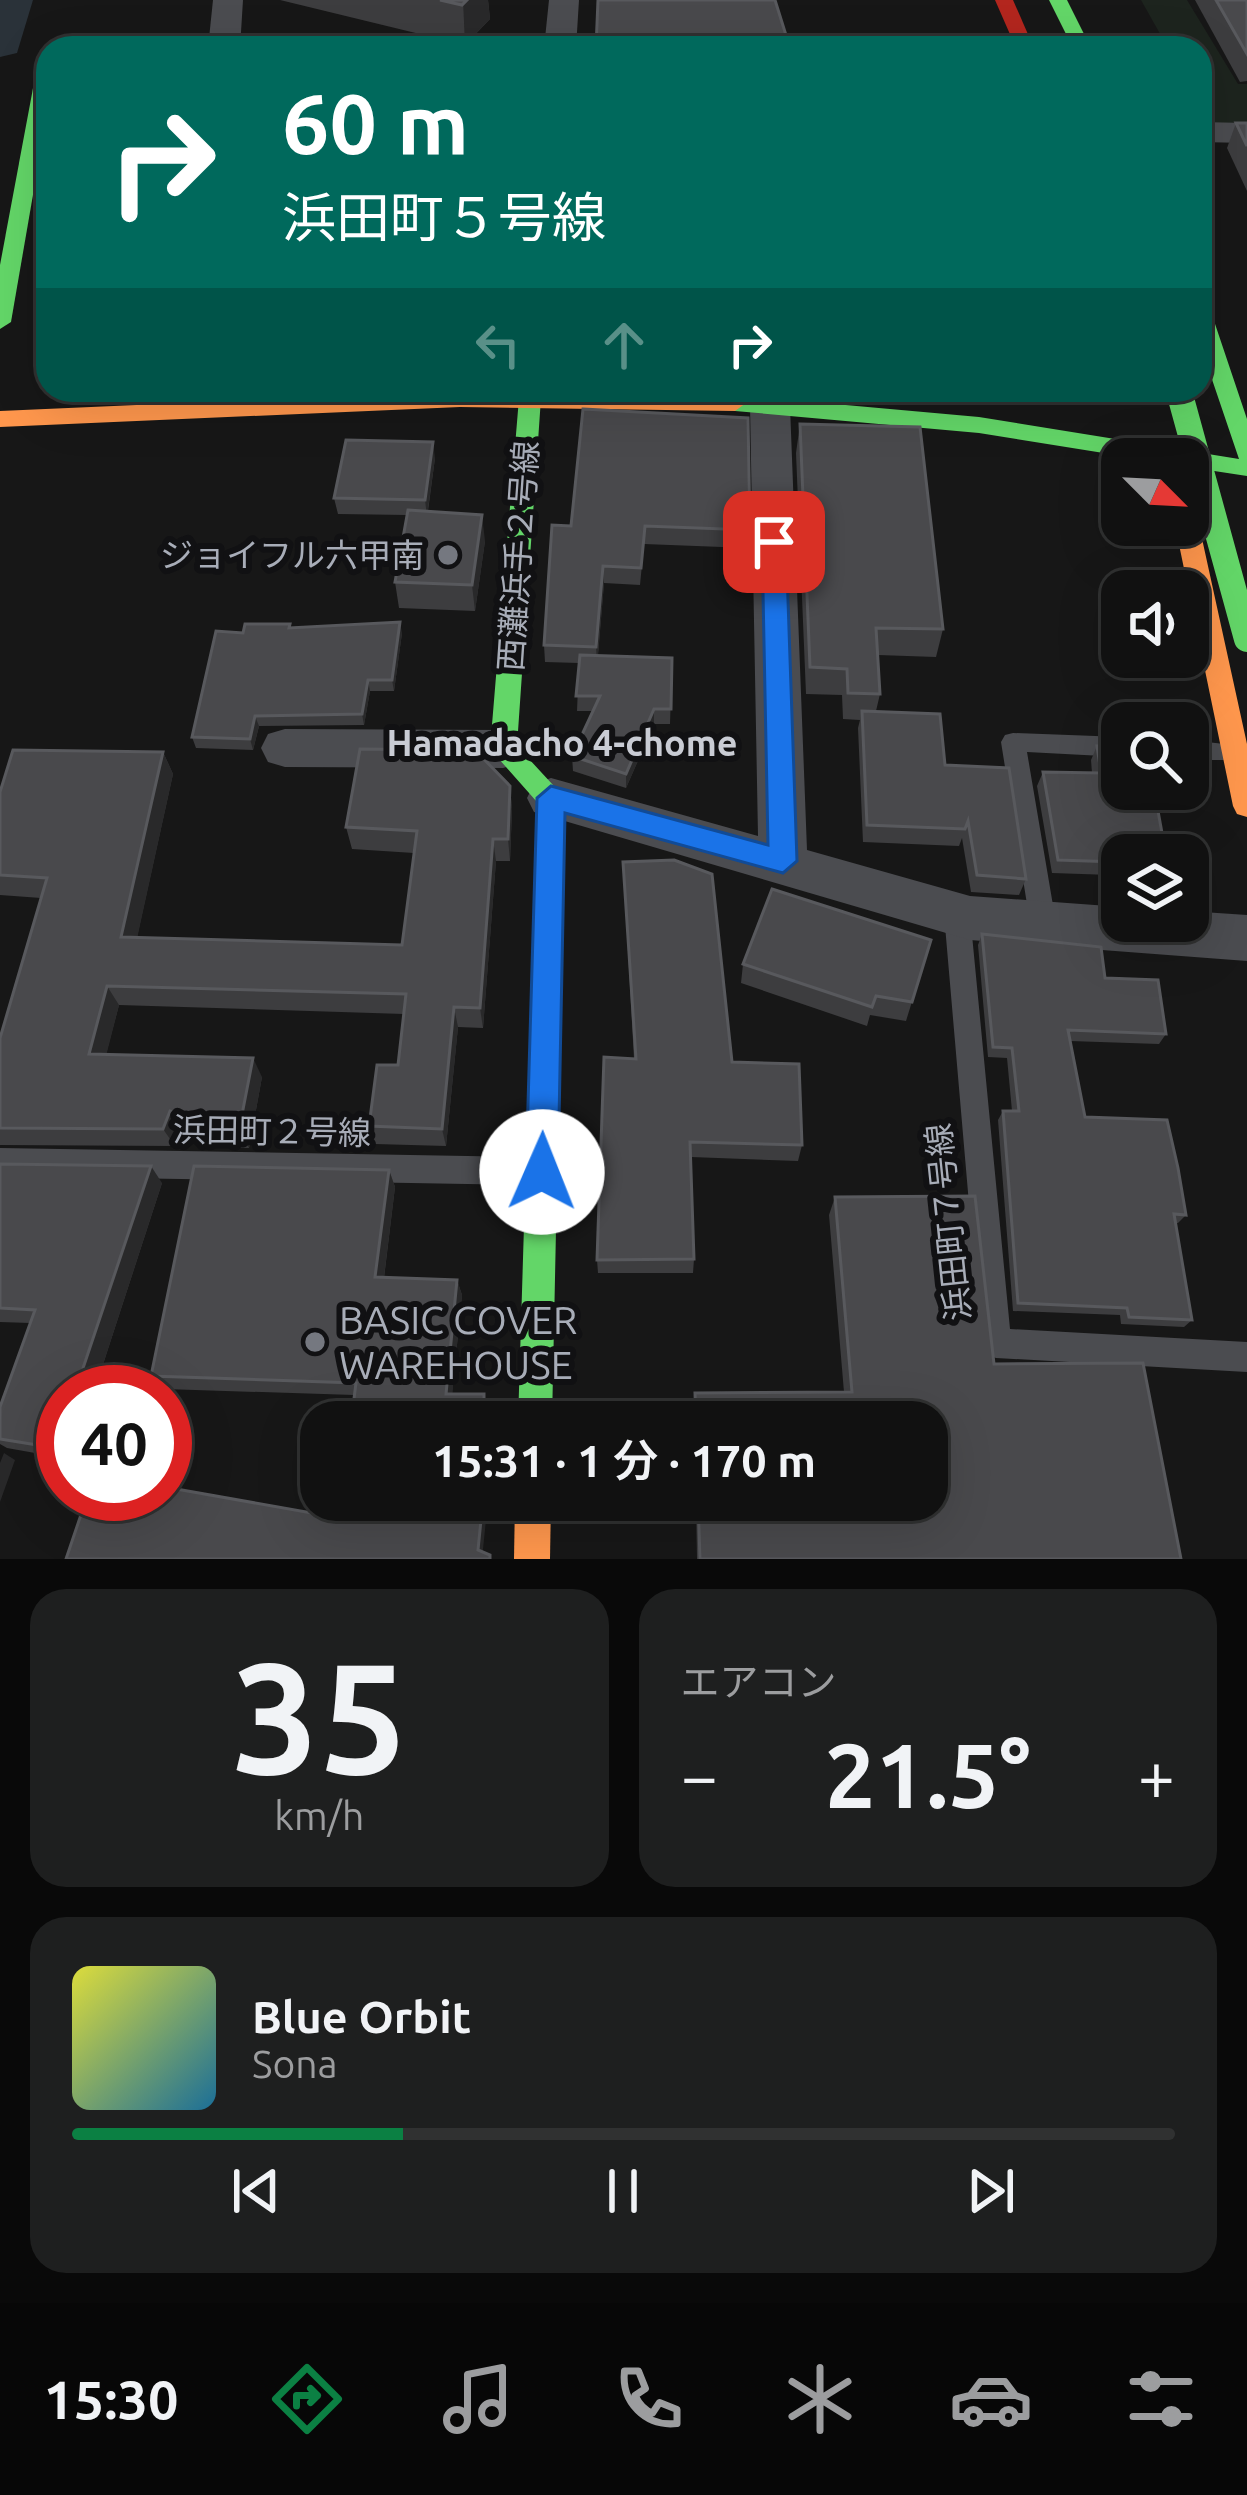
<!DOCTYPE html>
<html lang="ja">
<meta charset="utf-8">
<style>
:root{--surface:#111;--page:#1e1f1f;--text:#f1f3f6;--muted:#9c9d9f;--line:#303131;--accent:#0b8043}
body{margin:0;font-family:Ubuntu,"Noto Sans JP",sans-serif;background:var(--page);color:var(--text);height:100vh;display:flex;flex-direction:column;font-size:45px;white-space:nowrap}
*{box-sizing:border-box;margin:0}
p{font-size:39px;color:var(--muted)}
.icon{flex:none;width:66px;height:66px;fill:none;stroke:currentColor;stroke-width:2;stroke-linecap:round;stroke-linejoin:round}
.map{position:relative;height:1559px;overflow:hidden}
.panel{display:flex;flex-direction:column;gap:30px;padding:30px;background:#090909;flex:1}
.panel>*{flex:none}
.banner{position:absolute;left:36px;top:36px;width:1176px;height:366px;border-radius:36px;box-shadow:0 12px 48px #0002,0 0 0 3px var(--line);background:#00695c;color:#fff;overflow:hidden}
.needle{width:78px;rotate:114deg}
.fabs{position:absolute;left:1101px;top:438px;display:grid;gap:24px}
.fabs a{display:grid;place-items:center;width:108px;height:108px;border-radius:24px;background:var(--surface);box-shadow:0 12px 48px #0002,0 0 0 3px var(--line);font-size:60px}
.speed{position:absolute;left:36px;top:1365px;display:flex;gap:24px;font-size:60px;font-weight:700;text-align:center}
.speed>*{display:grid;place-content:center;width:156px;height:156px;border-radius:50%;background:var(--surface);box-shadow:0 12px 48px #0002,0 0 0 3px var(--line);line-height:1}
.speed .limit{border:18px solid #d22;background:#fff;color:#111}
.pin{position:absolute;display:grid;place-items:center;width:102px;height:102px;color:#fff;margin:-51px;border-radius:24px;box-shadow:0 6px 18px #0006}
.me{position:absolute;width:132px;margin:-66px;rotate:1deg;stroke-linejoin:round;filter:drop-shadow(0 0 9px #0008)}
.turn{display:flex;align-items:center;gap:42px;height:252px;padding:0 48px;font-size:54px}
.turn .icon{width:156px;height:156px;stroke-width:2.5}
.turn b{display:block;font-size:84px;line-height:102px}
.lanes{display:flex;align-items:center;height:114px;padding:0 48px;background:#0003;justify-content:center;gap:60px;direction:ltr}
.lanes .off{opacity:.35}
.big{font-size:90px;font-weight:600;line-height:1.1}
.panel .tile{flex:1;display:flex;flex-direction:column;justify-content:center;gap:18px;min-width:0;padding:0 42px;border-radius:36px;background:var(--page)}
.panel .dial{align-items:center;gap:0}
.dial b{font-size:156px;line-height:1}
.song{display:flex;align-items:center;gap:36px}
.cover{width:144px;height:144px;border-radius:18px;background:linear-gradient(135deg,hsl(60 70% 55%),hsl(200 70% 35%))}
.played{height:12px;border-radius:6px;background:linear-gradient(90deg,var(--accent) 30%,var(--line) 30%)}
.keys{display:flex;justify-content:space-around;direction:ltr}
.heat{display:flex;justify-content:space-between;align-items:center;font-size:66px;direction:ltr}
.panel .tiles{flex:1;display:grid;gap:30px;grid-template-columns:1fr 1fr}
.tile:last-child{grid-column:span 2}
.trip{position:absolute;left:300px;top:1401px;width:648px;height:120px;border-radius:36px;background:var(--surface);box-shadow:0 12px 48px #0002,0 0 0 3px var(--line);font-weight:600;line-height:120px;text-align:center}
.tabs{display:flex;height:192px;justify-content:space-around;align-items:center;background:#070707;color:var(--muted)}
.tabs .icon{width:84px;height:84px}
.tabs .selected{color:var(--accent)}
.tabs b{font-size:54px;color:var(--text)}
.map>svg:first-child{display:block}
.green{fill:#1d241e}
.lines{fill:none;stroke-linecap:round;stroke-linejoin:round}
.river{fill:#2a3239;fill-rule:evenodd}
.lane{fill:#4b4c50;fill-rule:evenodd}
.street{fill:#4b4c50;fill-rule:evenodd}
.fast{fill:#63d668;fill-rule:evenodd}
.slow{fill:#ff974d;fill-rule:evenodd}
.jam{fill:#b3261e;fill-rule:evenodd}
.fast-bridge-far1{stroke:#63d668;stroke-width:20}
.fast-bridge{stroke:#63d668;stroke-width:26}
.wall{fill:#3d3d3f}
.shaded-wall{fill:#29292a}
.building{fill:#49494c;stroke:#58595d;stroke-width:3}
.route{fill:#1a73e8;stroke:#114b97;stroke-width:3}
.poi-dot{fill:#757880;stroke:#111113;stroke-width:4.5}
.labels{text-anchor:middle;stroke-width:12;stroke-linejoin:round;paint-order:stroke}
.poi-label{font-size:33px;fill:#a8adb8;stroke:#111113;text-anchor:end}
.street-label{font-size:33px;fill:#a8adb8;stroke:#111113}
.neighbourhood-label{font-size:36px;font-weight:bold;fill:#c9ccd4;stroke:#111113}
.near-poi-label{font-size:39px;fill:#a8adb8;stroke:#111113;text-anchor:start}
</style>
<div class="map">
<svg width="1247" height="1559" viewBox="0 0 1247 1559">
<rect width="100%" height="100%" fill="#171717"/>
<polygon class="green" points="1141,0 1187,0 1238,84 1247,84 1247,124 1211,123 1200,104 1200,48 1168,48"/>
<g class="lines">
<polygon class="river" points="0,0 33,0 17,53 0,57"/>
<g class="lane">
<polygon points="1013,733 1122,737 1122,757 1027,752 1056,923 1052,931 1043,934 1034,931 1030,923 1001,742 1005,735"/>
<polygon points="1188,740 1243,746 1247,753 1243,760 1188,760"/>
<polygon points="957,903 966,906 970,914 1010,1329 1247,1342 1247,1372 996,1358 985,1354 981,1343 944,914 948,906"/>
<polygon points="0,1148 532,1157 542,1161 546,1171 542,1181 532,1185 0,1176"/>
</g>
<g class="street">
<polygon points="213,0 243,0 240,48 208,48"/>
<polygon points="549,0 579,0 576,48 544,48"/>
<polygon points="1200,122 1247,123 1247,143 1200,142"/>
<polygon points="770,393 784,396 790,406 807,850 970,896 1122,907 1122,921 1188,921 1188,911 1247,915 1247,961 970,940 534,812 527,798 534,784 551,778 758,836 750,406 756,396"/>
<polygon points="285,729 503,730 520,735 527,749 520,763 503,768 285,767 268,762 261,748 268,734"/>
</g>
<g class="fast">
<polygon points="1049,0 1067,0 1091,48 1073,48"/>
<polygon points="48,51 48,108 11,322 0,329 0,265 39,56"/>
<polygon points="1200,305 1211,312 1247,419 1247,476 1188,467 1188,459 1141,459 979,433 735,411 724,403 735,395 979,417 1239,459 1200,344"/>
<polygon points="530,390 541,398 517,746 565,798 552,1422 518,1422 537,802 490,749 519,398"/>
</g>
<g class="slow">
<polygon points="460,391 735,395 746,403 735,411 460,407 0,427 0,411"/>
<polygon points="1188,517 1199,525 1247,744 1247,817 1237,814 1233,806 1175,525 1188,525"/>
<polygon points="515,1500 551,1500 550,1559 514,1559"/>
</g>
<polygon class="jam" points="995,0 1013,0 1034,48 1016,48"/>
<polyline class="fast-bridge-far1" points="1179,390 1181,398"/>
<polyline class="fast-bridge" points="1180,395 1247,639"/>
</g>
<g class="wall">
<polygon points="280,0 488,0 490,19 465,45"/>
<polygon points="1195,0 1247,0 1247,81 1240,82"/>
<polygon points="1236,123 1247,146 1247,191 1227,148"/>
<polygon points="583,409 750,530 748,548 644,544 640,585 604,583 598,655 672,658 670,724 654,724 626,788 573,771 572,756 593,711 577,711 579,663 545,662 544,645 571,526"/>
<polygon points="800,424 943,629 936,657 878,655 880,694 876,711 945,765 1026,879 1019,895 971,892 962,838 959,846 863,842 858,728 860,720 843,719 842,695 806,694 796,453"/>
<polygon points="435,458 428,511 485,541 475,611 399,608 395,582 407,515 338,514 334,498"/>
<polygon points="291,628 402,633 394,691 370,691 364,725 259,726 253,750 196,748 192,737 243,633"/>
<polygon points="1097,746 1122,855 1122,899 1114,899 1111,875 1052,873 1037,786 1043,772 1092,773 1091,760"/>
<polygon points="163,752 173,774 137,937 402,945 414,853 352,849 346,827 510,786 512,809 510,861 496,861 483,1028 458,1027 446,1146 375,1144 369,1126 398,1065 404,1014 119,1005 106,1054 262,1077 249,1148 212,1147 205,1135 180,1129 175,1146 0,1145 0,1038 41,898 0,895 0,792"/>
<polygon points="623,862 732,1062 802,1145 798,1161 691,1157 694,1259 693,1273 598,1273 597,1260 634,1059"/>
<polygon points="982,934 1105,978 1166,1034 1159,1044 1070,1041 1085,1117 1186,1215 1178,1223 1176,1223 1192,1320 1184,1327 1121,1324 1120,1315 1013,1311 998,1120 1003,1111 1012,1111 1007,1058 988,1057 978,945"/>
<polygon points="931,940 906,1021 870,1015 867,1026 741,983 743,964"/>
<polygon points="0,1164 162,1183 94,1392 63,1392 63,1458 7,1448 0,1444 0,1407 30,1323 0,1322"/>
<polygon points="389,1170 395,1187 384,1278 457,1280 462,1295 452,1394 488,1407 488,1412 491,1414 493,1422 351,1422 354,1395 164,1389 151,1376"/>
<polygon points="835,1197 994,1364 1181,1559 697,1559 696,1500 927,1500 927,1422 694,1422 695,1393 844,1392 829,1215"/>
</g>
<g class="shaded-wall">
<polygon points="463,0 488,0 490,19 465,45"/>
<polygon points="433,442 435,458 427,516 425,500"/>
<polygon points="482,515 485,541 475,611 472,585"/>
<polygon points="603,566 604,583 597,664 596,647"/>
<polygon points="400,622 402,633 394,691 392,680"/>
<polygon points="368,680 370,691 364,725 362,714"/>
<polygon points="654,709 654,724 626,788 626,774"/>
<polygon points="255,716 259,726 253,750 250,739"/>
<polygon points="163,752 173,774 133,957 121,937"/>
<polygon points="510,786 512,809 510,861 508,839"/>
<polygon points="493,839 496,861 483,1028 480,1008"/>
<polygon points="107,986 119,1005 102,1072 89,1054"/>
<polygon points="454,1007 458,1027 446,1146 442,1129"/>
<polygon points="253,1058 262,1077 249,1148 239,1130"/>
<polygon points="170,1111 180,1129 175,1146 163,1129"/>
<polygon points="151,1166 162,1183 94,1392 75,1392"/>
<polygon points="389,1170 395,1187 382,1293 375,1277"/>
<polygon points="457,1280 462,1295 451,1406 446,1394"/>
<polygon points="63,1428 63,1453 56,1448"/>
<polygon points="4,1453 15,1460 0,1502 0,1463"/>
<polygon points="483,1500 488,1500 482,1559 478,1550"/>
</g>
<g class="building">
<polygon points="440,0 467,0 462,5"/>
<polygon points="598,0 775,0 790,48 596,48"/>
<polygon points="1216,0 1247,0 1247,54"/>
<polygon points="1236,123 1247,123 1247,146"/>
<polygon points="583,409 748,418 750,530 645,526 641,568 603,566 596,647 544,645 552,525 571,526"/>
<polygon points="800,424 920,427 943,629 876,628 880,694 848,693 847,669 810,667"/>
<polygon points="346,440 433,442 425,500 334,498"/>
<polygon points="408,510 482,515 472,585 395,582"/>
<polygon points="400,622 392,680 368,680 362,714 255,716 250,739 192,737 216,631 243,633 245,624 290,624 289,628"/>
<polygon points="580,655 672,658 671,709 654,709 626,774 572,756 600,696 576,696"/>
<polygon points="862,711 940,714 945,765 1009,768 1026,879 977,875 968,821 965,829 867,825"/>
<polygon points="1122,745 1122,789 1154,789 1166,855 1122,855 1122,886 1118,862 1058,860 1043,772 1101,773 1097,746"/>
<polygon points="360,749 475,750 510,786 508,839 493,839 480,1008 454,1007 442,1129 369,1126 377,1065 398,1065 406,994 107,986 89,1054 253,1058 239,1130 202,1130 204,1120 170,1111 163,1129 0,1128 0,1038 47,878 0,875 0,792 13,750 163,752 121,937 402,945 417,831 346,827"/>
<polygon points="674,860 712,874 732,1062 799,1064 802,1145 690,1142 694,1259 597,1260 604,1057 636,1059 623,862"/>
<polygon points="772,889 931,940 912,1002 876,996 872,1007 743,964"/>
<polygon points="982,934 1101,947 1105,978 1158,980 1166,1034 1068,1030 1085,1117 1167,1120 1178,1168 1186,1215 1174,1214 1192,1320 1129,1317 1127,1308 1018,1303 1003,1111 1019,1111 1012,1048 993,1047"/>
<polygon points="0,1164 151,1166 75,1392 63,1392 63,1428 56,1448 0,1439 0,1407 35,1310 0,1308"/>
<polygon points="194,1166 389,1170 375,1277 457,1280 446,1394 484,1394 484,1409 491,1414 490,1422 351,1422 356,1383 151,1376"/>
<polygon points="975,1196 994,1364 1143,1363 1181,1559 700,1559 698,1500 927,1500 927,1422 696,1422 695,1393 852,1392 835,1197"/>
<polygon points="165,1487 340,1518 342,1500 483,1500 478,1550 490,1555 490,1559 66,1559 88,1494 165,1494"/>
</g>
<polygon class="route" points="774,534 786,542 797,861 783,873 565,813 558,1172 553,1183 542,1187 530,1183 526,1172 537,798 551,786 768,845 762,542"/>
<g class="poi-dot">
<circle cx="448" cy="555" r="12"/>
<circle cx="315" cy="1342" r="12"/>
</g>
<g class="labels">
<g class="poi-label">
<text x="424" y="567">ジョイフル六甲南</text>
</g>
<g class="street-label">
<text transform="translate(518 556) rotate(-86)" y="12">西灘浜手２号線</text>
<text transform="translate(272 1131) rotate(1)" y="12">浜田町２号線</text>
<text transform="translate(948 1222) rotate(-96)" y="12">浜田町７号線</text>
</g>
<g class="neighbourhood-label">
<text x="562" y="756">Hamadacho 4-chome</text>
</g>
<g class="near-poi-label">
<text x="339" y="1334">BASIC COVER<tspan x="339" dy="45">WAREHOUSE</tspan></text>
</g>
</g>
</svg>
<div class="fabs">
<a><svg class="needle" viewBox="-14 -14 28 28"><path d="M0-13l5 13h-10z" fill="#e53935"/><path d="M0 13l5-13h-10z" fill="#9c9d9f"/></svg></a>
<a><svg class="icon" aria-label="sound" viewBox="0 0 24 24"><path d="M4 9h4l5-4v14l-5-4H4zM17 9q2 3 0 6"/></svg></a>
<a><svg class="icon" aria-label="search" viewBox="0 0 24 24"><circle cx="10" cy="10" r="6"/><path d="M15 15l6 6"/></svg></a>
<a><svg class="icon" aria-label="layers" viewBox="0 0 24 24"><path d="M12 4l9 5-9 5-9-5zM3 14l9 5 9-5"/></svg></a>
</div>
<div class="speed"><div class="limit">40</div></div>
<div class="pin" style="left:774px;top:542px;background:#d93025"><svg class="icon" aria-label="arrive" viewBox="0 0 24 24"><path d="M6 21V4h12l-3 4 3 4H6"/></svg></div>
<svg class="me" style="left:542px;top:1172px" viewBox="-20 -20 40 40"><circle r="19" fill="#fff"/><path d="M0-13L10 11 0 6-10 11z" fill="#1a73e8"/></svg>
<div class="trip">15:31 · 1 分 · 170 m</div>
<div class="banner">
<div class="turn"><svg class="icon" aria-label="right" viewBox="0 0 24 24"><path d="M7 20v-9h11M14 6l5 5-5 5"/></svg><div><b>60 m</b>浜田町５号線</div></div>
<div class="lanes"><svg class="icon off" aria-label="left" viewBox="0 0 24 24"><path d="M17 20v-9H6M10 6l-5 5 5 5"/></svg><svg class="icon off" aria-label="ahead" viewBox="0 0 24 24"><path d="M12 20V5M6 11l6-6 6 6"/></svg><svg class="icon" aria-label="right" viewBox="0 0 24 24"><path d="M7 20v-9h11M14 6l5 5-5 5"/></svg></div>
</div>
</div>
<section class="panel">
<div class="tiles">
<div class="tile dial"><b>35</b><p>km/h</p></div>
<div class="tile"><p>エアコン</p>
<div class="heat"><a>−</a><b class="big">21.5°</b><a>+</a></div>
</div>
<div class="tile">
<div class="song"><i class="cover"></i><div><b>Blue Orbit</b><p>Sona</p></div></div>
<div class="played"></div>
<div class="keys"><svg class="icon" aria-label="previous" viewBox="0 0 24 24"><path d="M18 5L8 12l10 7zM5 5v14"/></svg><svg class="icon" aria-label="pause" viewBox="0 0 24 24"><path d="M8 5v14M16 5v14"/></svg><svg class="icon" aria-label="next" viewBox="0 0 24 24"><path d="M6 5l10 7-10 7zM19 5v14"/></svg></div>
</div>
</div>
</section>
<nav class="tabs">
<b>15:30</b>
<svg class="icon selected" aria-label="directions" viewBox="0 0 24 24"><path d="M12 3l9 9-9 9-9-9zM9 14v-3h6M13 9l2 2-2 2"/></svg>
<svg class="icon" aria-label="music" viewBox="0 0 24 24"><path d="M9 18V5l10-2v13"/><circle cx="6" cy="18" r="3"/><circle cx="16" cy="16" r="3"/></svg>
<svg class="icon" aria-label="phone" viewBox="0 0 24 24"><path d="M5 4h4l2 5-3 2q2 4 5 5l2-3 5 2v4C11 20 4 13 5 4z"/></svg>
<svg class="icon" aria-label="climate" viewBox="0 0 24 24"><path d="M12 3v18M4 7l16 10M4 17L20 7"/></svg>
<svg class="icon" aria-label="car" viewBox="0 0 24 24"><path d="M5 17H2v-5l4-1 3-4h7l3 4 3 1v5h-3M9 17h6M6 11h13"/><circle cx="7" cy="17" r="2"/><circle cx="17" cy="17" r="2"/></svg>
<svg class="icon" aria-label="filters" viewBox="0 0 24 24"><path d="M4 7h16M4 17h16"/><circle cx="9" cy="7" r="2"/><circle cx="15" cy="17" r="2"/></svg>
</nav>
